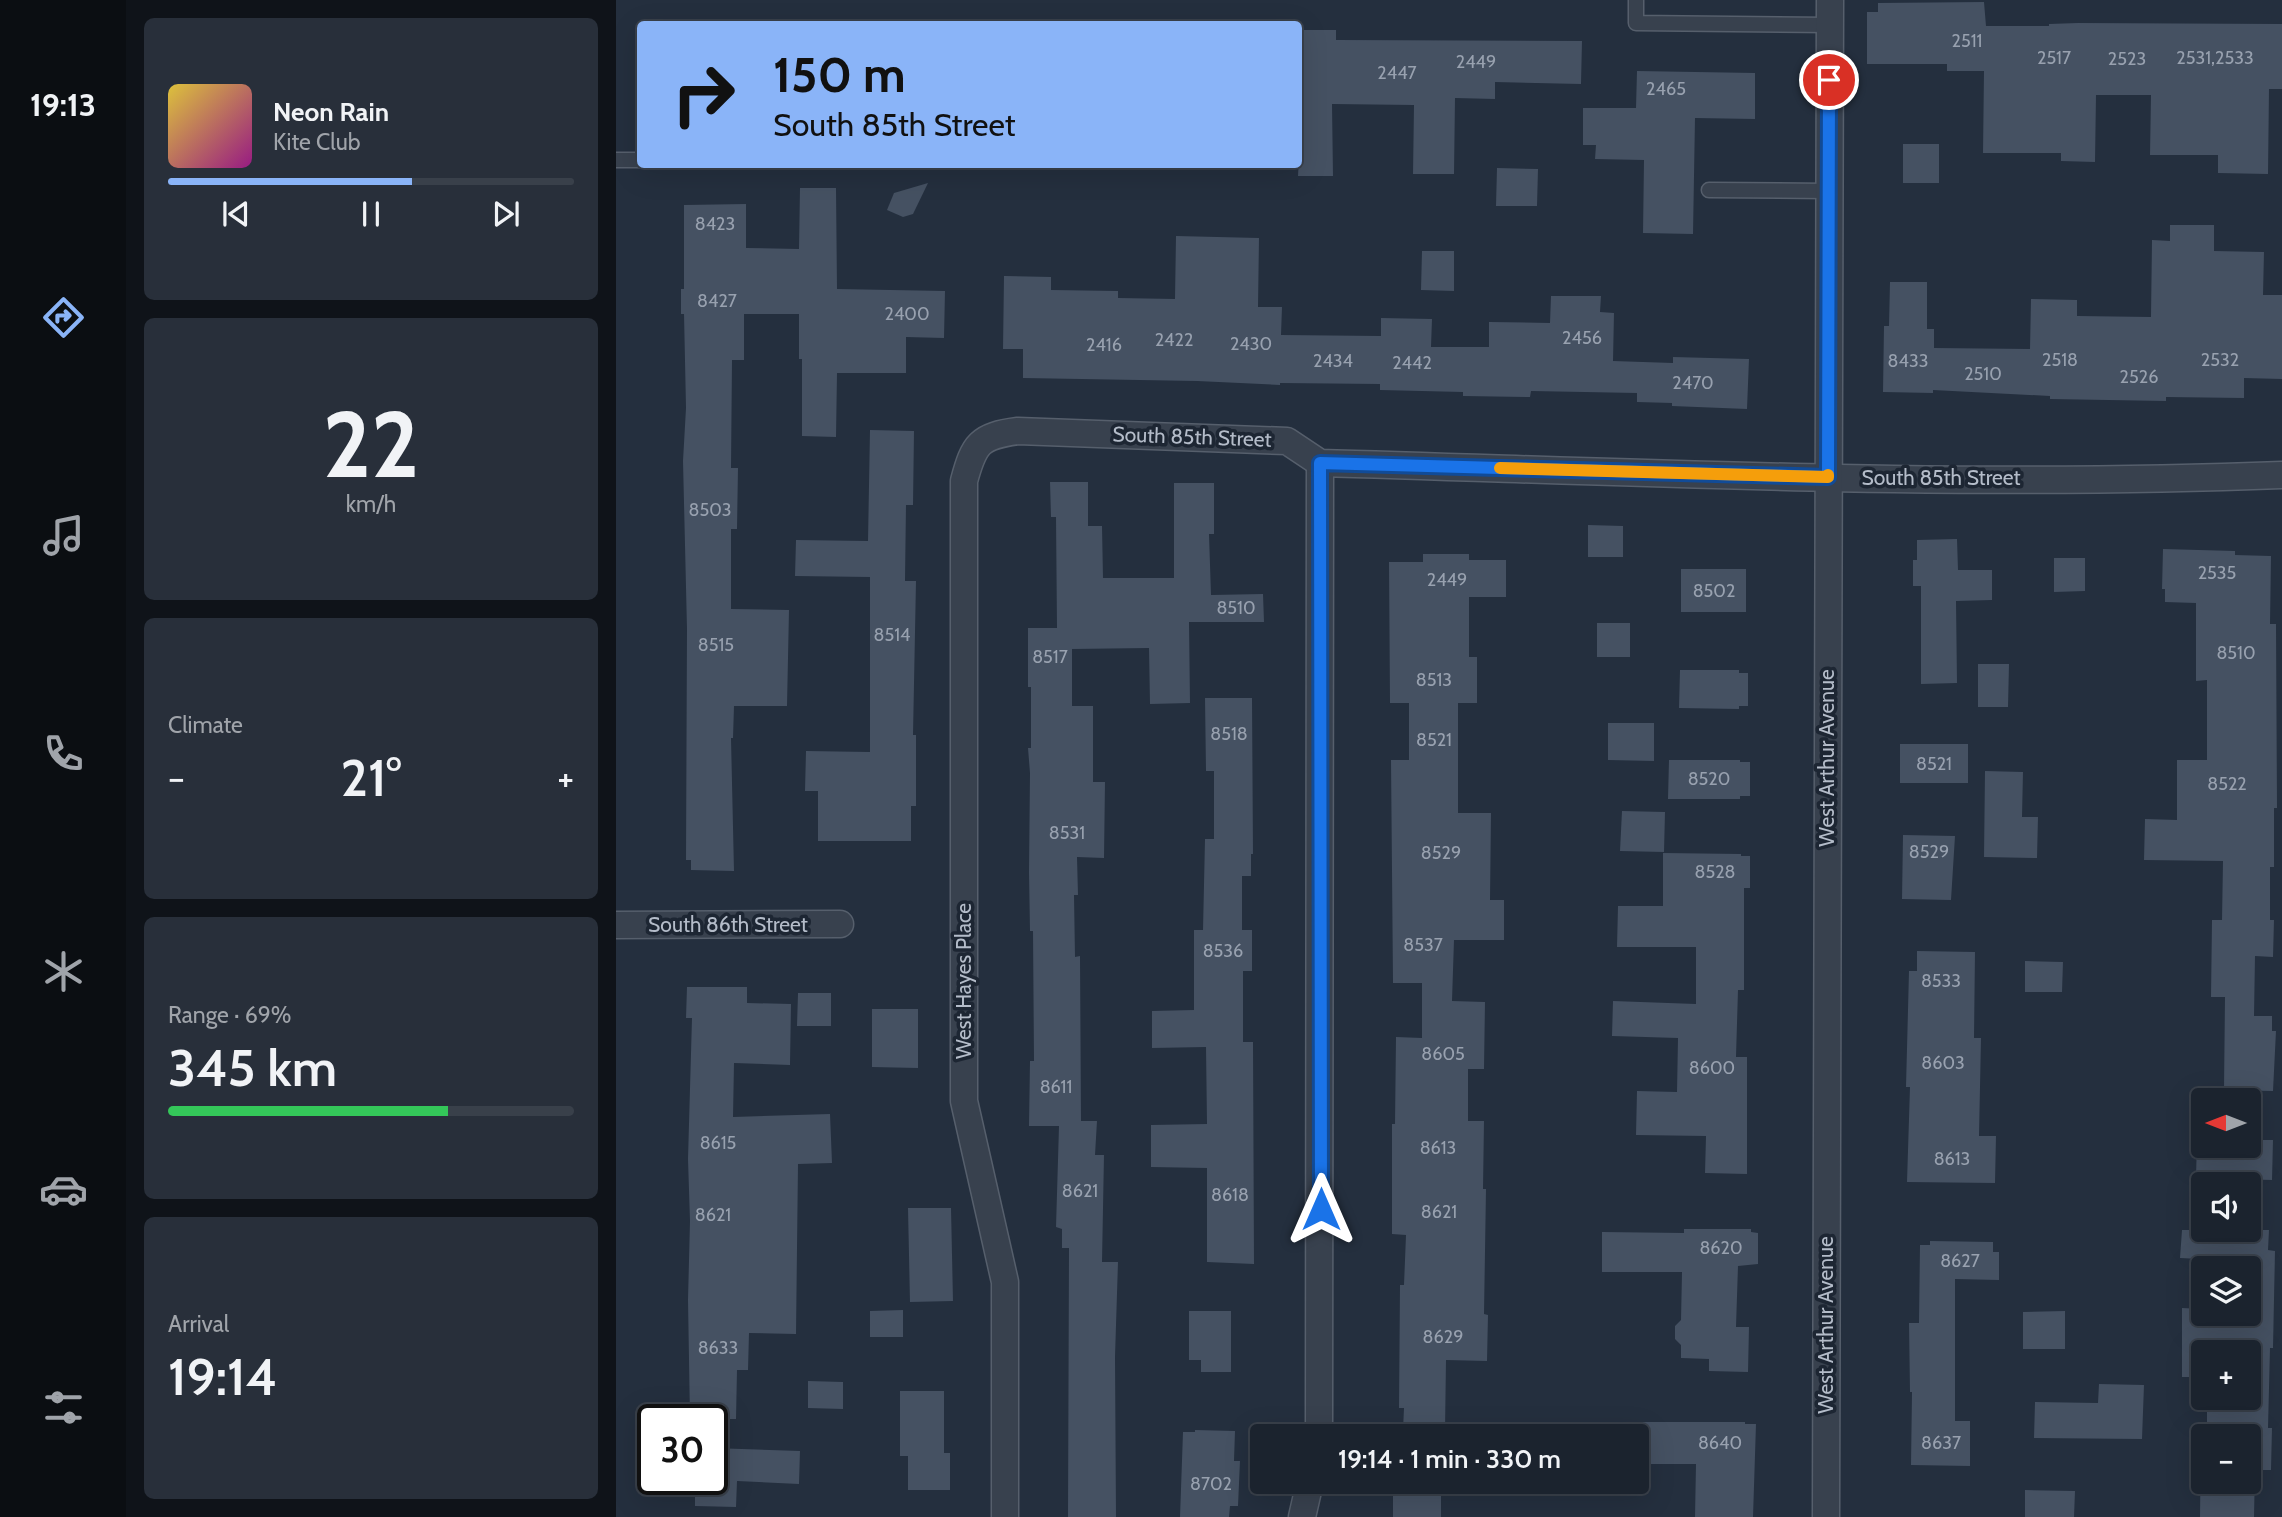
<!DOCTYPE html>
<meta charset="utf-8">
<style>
:root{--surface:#1b232e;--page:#282f3a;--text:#f1f3f6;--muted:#a0a4aa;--line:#39404a;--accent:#8ab4f8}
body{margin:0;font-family:Cabin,sans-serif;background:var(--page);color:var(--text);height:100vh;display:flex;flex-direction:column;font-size:26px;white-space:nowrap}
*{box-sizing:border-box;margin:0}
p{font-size:23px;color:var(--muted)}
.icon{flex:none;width:38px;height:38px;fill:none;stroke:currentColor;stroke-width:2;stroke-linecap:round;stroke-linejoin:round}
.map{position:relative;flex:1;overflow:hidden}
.sheet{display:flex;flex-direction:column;gap:18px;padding:18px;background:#0f1319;width:490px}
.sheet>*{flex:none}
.banner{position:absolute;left:21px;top:21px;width:665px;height:147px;border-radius:7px;box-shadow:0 7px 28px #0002,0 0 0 2px var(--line);background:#8ab4f8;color:#111;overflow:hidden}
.needle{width:46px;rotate:270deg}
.buttons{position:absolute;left:1575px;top:1088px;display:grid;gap:14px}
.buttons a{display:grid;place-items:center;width:70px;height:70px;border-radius:7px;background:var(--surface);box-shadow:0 7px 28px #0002,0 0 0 2px var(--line);font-size:35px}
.speed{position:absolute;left:21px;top:1404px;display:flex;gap:14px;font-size:35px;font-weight:700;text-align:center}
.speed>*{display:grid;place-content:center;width:91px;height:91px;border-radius:50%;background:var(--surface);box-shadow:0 7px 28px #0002,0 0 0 2px var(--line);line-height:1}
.speed .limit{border:4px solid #111;border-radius:10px;background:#fff;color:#111}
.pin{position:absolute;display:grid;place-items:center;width:60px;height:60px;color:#fff;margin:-30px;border:4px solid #fff;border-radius:50%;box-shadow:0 2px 7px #0007}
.me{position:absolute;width:77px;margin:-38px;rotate:0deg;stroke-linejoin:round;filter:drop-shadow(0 0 5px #0008)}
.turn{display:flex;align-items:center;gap:24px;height:147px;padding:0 21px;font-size:32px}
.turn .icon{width:91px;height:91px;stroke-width:2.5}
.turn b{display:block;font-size:49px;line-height:60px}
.big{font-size:52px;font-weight:600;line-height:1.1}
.sheet .widget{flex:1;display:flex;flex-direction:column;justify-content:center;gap:10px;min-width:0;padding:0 24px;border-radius:10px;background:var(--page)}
.sheet .dial{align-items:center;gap:0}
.dial b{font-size:91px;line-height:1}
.song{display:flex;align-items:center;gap:21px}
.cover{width:84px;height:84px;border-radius:10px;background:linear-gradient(135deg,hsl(50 70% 55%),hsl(310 70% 35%))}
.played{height:7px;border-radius:4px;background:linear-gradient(90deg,var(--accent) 60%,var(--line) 60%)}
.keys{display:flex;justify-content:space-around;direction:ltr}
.heat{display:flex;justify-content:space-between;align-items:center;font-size:38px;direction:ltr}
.charge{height:10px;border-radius:5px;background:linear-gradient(90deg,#34c759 69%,var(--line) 0)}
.trip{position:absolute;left:634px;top:1424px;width:399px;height:70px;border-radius:7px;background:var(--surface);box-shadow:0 7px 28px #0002,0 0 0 2px var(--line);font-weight:600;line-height:70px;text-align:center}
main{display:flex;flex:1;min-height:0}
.tabs{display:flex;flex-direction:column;width:126px;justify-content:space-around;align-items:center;background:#0b0e12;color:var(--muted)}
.tabs .icon{width:49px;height:49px}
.tabs .current{color:var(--accent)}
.tabs b{font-size:32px;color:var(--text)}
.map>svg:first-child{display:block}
.building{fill:#455162;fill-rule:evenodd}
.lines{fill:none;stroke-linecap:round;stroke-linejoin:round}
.service-casing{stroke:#565f6c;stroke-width:17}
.minor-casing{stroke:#565f6c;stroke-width:29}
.service{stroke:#38414e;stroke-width:14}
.minor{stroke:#38414e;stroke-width:26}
.route-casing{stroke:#114b97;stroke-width:18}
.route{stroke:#1a73e8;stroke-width:12}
.slow{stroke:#f59e0b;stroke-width:12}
.labels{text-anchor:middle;stroke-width:7;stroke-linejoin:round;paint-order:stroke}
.number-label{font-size:18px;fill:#98a1af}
.street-label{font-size:21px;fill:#b4bcc9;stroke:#1d2633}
</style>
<main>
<nav class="tabs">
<b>19:13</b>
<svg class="icon current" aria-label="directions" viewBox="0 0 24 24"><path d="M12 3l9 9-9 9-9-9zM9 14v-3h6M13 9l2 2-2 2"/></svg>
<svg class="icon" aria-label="music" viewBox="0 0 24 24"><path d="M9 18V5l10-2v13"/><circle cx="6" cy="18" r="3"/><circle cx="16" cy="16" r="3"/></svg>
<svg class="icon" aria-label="phone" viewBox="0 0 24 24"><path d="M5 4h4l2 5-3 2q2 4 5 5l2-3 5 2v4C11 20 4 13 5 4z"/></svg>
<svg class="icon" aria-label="climate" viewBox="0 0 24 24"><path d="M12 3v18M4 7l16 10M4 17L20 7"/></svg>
<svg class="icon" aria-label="car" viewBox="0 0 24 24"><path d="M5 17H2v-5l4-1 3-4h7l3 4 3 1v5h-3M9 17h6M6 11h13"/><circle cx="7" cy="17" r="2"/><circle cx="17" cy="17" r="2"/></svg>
<svg class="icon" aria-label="filters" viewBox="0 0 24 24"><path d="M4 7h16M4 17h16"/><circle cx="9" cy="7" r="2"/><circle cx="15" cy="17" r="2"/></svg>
</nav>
<section class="sheet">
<div class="widget">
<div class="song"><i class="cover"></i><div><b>Neon Rain</b><p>Kite Club</p></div></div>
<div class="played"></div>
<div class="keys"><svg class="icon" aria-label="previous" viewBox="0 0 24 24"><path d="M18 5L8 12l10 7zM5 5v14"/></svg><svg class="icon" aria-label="pause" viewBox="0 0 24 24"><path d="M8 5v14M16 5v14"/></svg><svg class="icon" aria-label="next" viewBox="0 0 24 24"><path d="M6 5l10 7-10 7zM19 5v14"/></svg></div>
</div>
<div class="widget dial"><b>22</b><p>km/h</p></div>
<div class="widget"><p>Climate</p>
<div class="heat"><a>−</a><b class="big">21°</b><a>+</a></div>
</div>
<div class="widget"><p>Range · 69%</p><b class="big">345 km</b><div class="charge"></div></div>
<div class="widget"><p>Arrival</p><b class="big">19:14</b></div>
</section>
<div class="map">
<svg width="1666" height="1517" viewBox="0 0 1666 1517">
<rect width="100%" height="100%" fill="#242f3e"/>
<g class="building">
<polygon points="1368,2 1370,26 1433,26 1433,24 1462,23 1666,24 1666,89 1653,89 1652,174 1602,173 1602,155 1534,155 1535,95 1480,95 1479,162 1445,161 1445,153 1367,153 1368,71 1331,71 1331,64 1251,64 1251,12 1262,12 1262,3"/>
<polygon points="682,30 720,30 720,40 966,41 965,84 879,82 879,99 839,98 838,174 797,174 798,105 716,104 717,176 682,176 687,81 682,81"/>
<polygon points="1021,71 1139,73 1139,119 1079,118 1077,234 1027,233 1028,160 979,159 980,145 967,145 967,108 1020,108"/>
<rect x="1287" y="144" width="36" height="39"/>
<polygon points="881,168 922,169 921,206 880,206"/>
<polygon points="312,183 297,214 287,217 271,210 278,193"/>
<polygon points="184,188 220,188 221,289 329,291 328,338 290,337 290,373 221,373 220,437 186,436 186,359 183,359 183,314 128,314 128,360 116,360 115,468 122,468 121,529 115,529 115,609 173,610 171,706 118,706 117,738 115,738 118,871 75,870 75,860 70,860 71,629 67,461 70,408 68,314 65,314 65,289 68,289 68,205 130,204 130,248 183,249"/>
<polygon points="1554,225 1598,225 1598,251 1648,252 1647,295 1666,295 1666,379 1628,378 1628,398 1550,397 1550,401 1434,399 1434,396 1317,390 1317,393 1267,392 1268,326 1273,326 1274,282 1311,282 1311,329 1318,329 1318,348 1414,349 1415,299 1461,300 1461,316 1535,317 1536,240 1554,241"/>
<polygon points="560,236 643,238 642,307 666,307 665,335 765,336 765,318 816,319 815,347 873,347 873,322 934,323 935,296 985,296 984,312 998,313 997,361 1057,363 1057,357 1133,359 1131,409 1056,406 1056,403 1021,402 1021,393 915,391 914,397 847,396 847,392 764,390 764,384 664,383 664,385 581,381 407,378 407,349 387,349 388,276 435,277 435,290 502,291 502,298 559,299"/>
<polygon points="806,251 838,251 838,291 805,290"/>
<polygon points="254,430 298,431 297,505 290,505 289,581 300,581 297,735 300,735 300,806 295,806 295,841 202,841 202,791 189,791 190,751 254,752 254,577 179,576 180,540 252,541"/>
<polygon points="434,482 472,482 472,526 486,526 487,578 558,578 558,483 598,483 598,534 593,534 595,595 647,594 648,622 573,622 574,703 534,704 533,648 456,649 456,706 477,706 477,782 489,782 488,858 461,857 462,895 458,895 459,957 464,956 465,1121 481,1121 479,1155 488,1155 486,1262 502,1262 499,1357 500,1517 452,1517 453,1248 446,1248 446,1229 440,1227 443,1126 413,1126 414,1061 418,1061 417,931 414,931 413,872 414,773 412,748 415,748 415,687 412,687 412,628 441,628 440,517 435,517"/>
<polygon points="972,525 1007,526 1007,557 972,557"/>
<polygon points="1341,539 1342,570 1376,570 1376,600 1340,601 1341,683 1305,684 1305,586 1297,586 1297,560 1301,560 1301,540"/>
<polygon points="1547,549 1619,551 1619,555 1655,556 1654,624 1660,624 1661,808 1658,808 1658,867 1654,867 1654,920 1658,920 1657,957 1639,956 1638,1016 1656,1016 1656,1031 1660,1031 1657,1091 1608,1090 1609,997 1595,997 1596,920 1606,920 1607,861 1528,860 1529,819 1561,820 1561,760 1591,760 1591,680 1580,681 1580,603 1549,602 1549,589 1546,589"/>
<polygon points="807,554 853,554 853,560 890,560 890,597 853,597 853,657 861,657 861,703 842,703 842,813 875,813 874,900 888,900 888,940 838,940 836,1001 869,1002 868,1069 852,1069 852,1121 868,1121 867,1189 870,1189 868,1314 872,1315 871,1361 830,1360 829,1431 787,1430 788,1408 783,1408 784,1285 788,1285 790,1235 776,1234 776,1124 779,1124 780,1037 806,1038 806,983 777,983 775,760 793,760 793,703 774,703 773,562 807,562"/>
<polygon points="1438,558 1469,558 1469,591 1438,592"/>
<rect x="1065" y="569" width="65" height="43"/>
<rect x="981" y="623" width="33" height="34"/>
<polygon points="1362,664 1393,664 1392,707 1362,707"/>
<polygon points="1064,670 1123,670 1123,673 1132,673 1132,706 1123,706 1123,709 1063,708"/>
<polygon points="589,698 636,698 637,854 635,854 635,876 626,876 626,930 636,930 636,971 627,971 627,1042 637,1042 638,1264 591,1262 591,1168 535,1167 535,1125 591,1124 590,1047 536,1048 536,1011 578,1010 578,930 587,930 589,839 598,839 598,771 590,771"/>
<polygon points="992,723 1038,723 1038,761 992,760"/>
<rect x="1284" y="744" width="68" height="39"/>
<polygon points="1053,760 1124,760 1124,762 1134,762 1134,796 1124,796 1124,799 1052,799"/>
<polygon points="1369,771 1407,772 1406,817 1422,817 1421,858 1368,857"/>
<polygon points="1006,811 1049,812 1048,852 1004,851"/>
<polygon points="1287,835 1339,836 1335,900 1286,899"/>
<polygon points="1047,853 1125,854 1125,856 1134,856 1134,888 1128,888 1128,990 1122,990 1120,1057 1131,1057 1131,1174 1089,1173 1090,1136 1020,1135 1021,1091 1061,1092 1062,1038 996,1036 997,1001 1080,1004 1080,947 1001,947 1002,906 1047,906"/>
<polygon points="1301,951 1359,952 1358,1038 1365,1038 1363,1136 1380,1136 1379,1183 1291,1182 1294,1087 1290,1087 1293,971 1301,971"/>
<polygon points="1409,961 1447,962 1446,992 1409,992"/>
<polygon points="71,987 131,987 131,1003 175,1004 174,1065 118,1063 117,1117 214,1114 216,1163 182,1164 180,1334 133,1333 132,1370 121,1370 120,1419 74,1419 72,1300 74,1221 72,1159 76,1018 70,1018"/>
<polygon points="182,993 215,993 215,1026 181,1026"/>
<polygon points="256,1009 302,1009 302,1068 256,1067"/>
<polygon points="1581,1138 1587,1139 1587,1146 1633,1146 1633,1140 1657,1140 1656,1180 1580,1178"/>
<polygon points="292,1208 335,1208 337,1301 294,1302"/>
<polygon points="1068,1229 1135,1229 1135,1232 1142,1233 1142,1264 1122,1266 1120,1327 1133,1327 1132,1372 1093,1371 1093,1359 1065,1358 1065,1345 1059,1339 1059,1326 1065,1320 1066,1272 986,1272 986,1232 1068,1233"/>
<path d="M 1566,1230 L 1653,1230 L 1652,1250 L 1659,1251 L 1657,1348 L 1654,1348 L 1652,1428 L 1656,1428 L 1655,1470 L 1639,1470 L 1638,1517 L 1584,1517 L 1585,1431 L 1591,1431 L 1591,1398 L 1633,1398 L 1633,1353 L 1587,1353 L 1587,1377 L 1566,1377 L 1566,1308 L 1587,1309 L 1587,1314 L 1633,1314 L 1633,1269 L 1605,1269 L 1605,1260 L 1564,1258 ZM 1587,1437 L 1633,1437 L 1633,1482 L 1587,1482 Z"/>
<polygon points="1314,1241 1377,1242 1377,1252 1383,1252 1383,1280 1339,1279 1339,1421 1354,1421 1354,1466 1295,1465 1296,1392 1294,1392 1293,1323 1303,1323 1304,1245 1314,1245"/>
<polygon points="287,1310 287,1337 254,1337 254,1311"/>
<polygon points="573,1311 615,1311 615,1372 585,1372 585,1360 573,1360"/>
<polygon points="1449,1311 1449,1349 1407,1349 1407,1312"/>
<polygon points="192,1381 227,1382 227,1409 192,1408"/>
<polygon points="1483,1384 1528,1385 1526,1439 1418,1438 1419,1402 1482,1403"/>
<polygon points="284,1391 328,1391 328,1453 334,1453 334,1490 292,1490 292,1456 284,1456"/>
<polygon points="1000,1422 1129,1422 1129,1424 1140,1424 1137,1517 1079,1517 1080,1464 1020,1464 1020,1437 1000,1437"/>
<polygon points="579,1430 619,1431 618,1461 624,1461 622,1506 614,1506 613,1517 564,1517 567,1432 579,1432"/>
<polygon points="96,1448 184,1451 183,1484 121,1481 120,1507 79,1506 79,1479 96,1479"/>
<rect x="777" y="1482" width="48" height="35"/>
<polygon points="1409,1490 1459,1491 1458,1517 1409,1517"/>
</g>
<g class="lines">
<g class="service-casing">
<g id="service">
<polyline points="1020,0 1020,23 1213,25"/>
<polyline points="0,160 24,160"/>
<polyline points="1093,190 1212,191"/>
</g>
</g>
<g class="minor-casing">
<g id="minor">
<polyline points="0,925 224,924"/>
<polyline points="703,1437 704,463"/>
<path d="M 389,1517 L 389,1282 L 348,1101 L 348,481 C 358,444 363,436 402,431 L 671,441 L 704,463 C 1024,472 1346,488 1666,475"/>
<polyline points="686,1517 694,1482"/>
<polyline points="1210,1517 1214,0"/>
</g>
</g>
<use href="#service" class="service"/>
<use href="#minor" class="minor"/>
</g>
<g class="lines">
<g class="route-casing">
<polyline id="route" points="705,1209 704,463 1212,477 1213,80"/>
</g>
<use href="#route" class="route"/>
<polyline class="slow" points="884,468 1212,477 1212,475"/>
</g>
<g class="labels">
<g class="number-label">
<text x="1351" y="47">2511</text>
<text x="1438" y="64">2517</text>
<text x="1599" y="64">2531,2533</text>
<text x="1511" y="65">2523</text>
<text x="860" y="68">2449</text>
<text x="781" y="79">2447</text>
<text x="1050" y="95">2465</text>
<text x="99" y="230">8423</text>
<text x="101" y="307">8427</text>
<text x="291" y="320">2400</text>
<text x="966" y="344">2456</text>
<text x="558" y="346">2422</text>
<text x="635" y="350">2430</text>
<text x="488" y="351">2416</text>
<text x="1444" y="366">2518</text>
<text x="1604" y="366">2532</text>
<text x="717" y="367">2434</text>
<text x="1292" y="367">8433</text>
<text x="796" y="369">2442</text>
<text x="1367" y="380">2510</text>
<text x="1523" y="383">2526</text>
<text x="1077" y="389">2470</text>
<text x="94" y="516">8503</text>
<text x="1601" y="579">2535</text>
<text x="831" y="586">2449</text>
<text x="1098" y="597">8502</text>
<text x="620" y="614">8510</text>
<text x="276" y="641">8514</text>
<text x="100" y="651">8515</text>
<text x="1620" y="659">8510</text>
<text x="434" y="663">8517</text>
<text x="818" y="686">8513</text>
<text x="613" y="740">8518</text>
<text x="818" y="746">8521</text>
<text x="1318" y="770">8521</text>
<text x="1093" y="785">8520</text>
<text x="1611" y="790">8522</text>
<text x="451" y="839">8531</text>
<text x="1313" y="858">8529</text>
<text x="825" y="859">8529</text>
<text x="1099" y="878">8528</text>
<text x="807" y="951">8537</text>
<text x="607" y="957">8536</text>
<text x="1325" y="987">8533</text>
<text x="827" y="1060">8605</text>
<text x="1327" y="1069">8603</text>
<text x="1096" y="1074">8600</text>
<text x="440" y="1093">8611</text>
<text x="102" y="1149">8615</text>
<text x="822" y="1154">8613</text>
<text x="1336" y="1165">8613</text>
<text x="464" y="1197">8621</text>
<text x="614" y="1201">8618</text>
<text x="823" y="1218">8621</text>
<text x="97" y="1221">8621</text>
<text x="1105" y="1254">8620</text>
<text x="1344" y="1267">8627</text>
<text x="827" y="1343">8629</text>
<text x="102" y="1354">8633</text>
<text x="1104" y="1449">8640</text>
<text x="1325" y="1449">8637</text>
<text x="595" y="1490">8702</text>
</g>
<g class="street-label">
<text transform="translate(576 437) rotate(2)" y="7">South 85th Street</text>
<text x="1325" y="485">South 85th Street</text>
<text transform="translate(1211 758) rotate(-90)" y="7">West Arthur Avenue</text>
<text x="112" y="932">South 86th Street</text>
<text transform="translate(348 981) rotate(-90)" y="7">West Hayes Place</text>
<text transform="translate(1210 1325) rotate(-90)" y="7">West Arthur Avenue</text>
</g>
</g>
</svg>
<div class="buttons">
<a><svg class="needle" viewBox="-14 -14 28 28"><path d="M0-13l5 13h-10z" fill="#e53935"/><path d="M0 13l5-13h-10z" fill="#a0a4aa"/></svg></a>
<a><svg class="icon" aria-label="sound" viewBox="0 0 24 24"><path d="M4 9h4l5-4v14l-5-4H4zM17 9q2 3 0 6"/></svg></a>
<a><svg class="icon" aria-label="layers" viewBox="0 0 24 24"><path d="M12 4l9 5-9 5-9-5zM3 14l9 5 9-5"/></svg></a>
<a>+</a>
<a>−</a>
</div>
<div class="speed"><div class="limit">30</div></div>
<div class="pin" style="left:1213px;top:80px;background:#d93025"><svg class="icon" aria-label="arrive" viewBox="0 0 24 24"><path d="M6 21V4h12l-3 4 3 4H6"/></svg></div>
<svg class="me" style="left:705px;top:1209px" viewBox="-20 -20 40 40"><path d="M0-17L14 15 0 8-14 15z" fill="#1a73e8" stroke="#fff" stroke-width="4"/></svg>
<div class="trip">19:14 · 1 min · 330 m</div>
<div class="banner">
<div class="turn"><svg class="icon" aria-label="right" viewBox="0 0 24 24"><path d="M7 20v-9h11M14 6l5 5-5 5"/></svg><div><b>150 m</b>South 85th Street</div></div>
</div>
</div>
</main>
